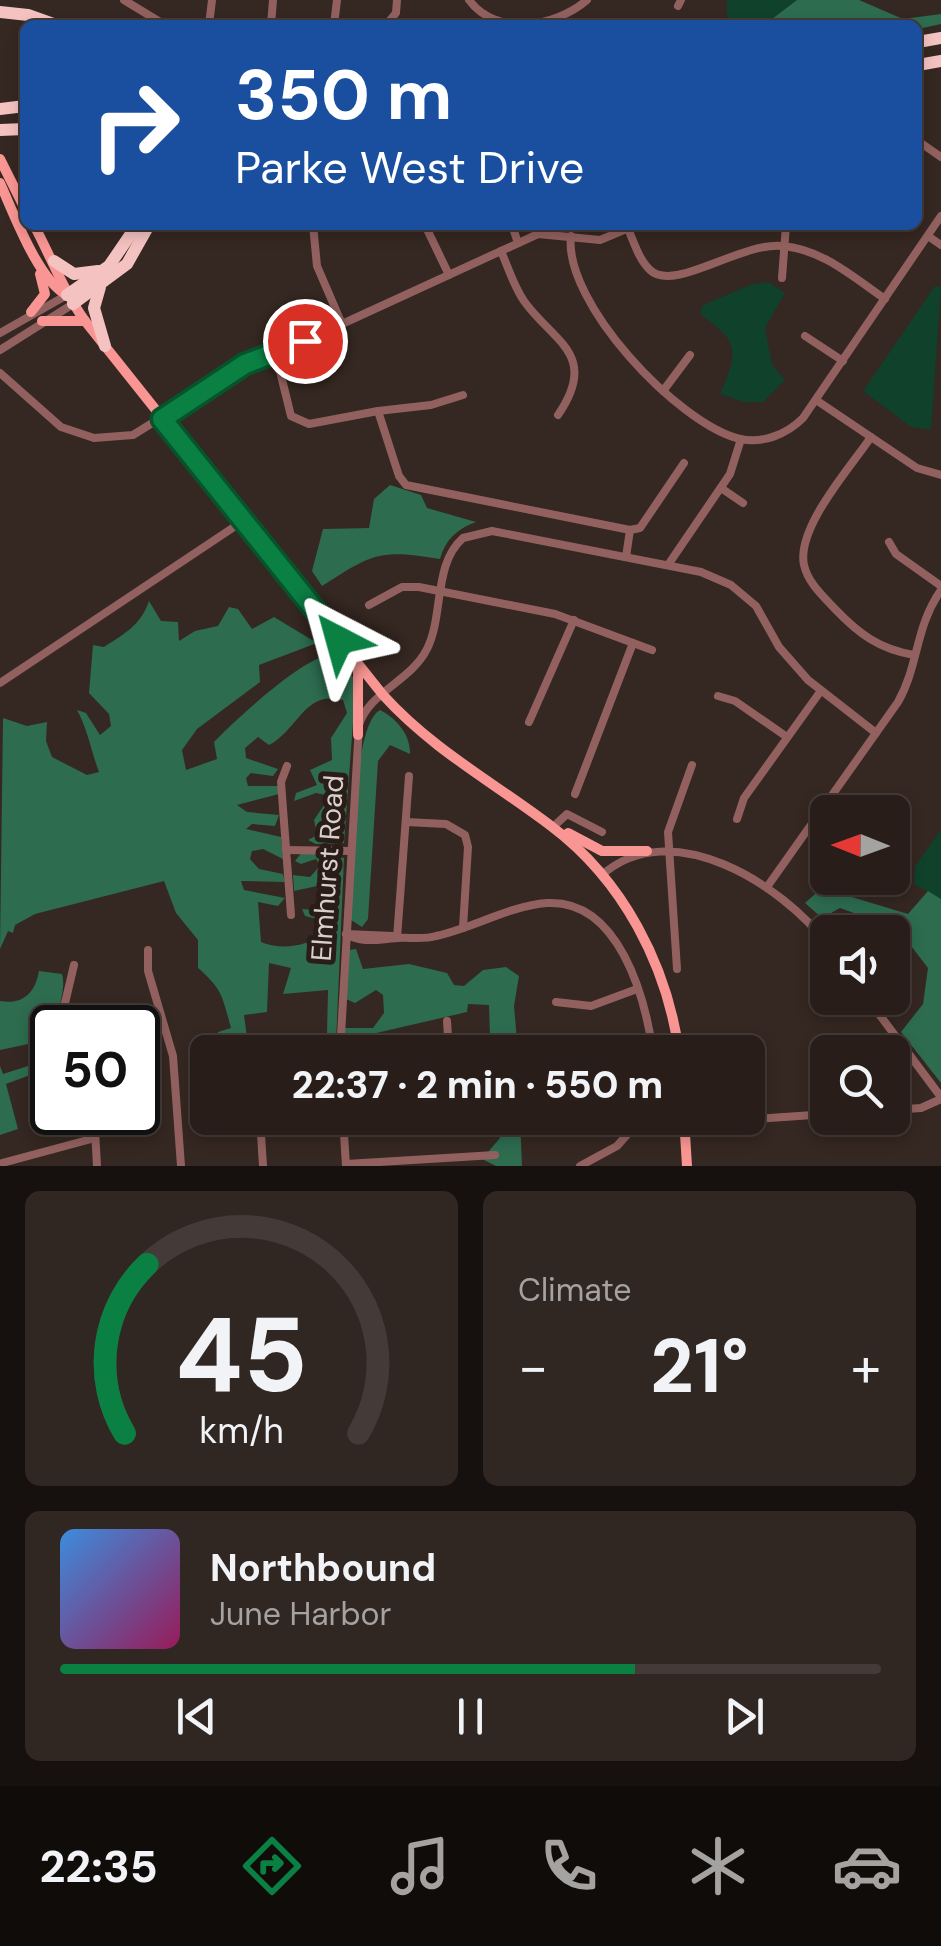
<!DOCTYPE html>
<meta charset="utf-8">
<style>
:root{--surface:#281d19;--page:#302622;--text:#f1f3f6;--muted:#a5a2a2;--line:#443b38;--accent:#0b8043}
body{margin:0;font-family:"DM Sans",sans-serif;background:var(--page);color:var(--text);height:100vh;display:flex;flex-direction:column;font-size:38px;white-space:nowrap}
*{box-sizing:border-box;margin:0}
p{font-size:32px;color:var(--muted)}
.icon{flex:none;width:55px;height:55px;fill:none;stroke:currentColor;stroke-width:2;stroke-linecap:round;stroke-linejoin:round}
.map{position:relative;height:1166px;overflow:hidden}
.panel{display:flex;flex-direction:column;gap:25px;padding:25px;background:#16100e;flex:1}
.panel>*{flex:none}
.top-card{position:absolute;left:20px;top:20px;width:902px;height:210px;border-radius:15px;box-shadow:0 5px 15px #0003,0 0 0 2px var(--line);background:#1a4fa0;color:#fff;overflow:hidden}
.needle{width:65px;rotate:271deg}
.fabs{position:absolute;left:810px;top:795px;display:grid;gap:20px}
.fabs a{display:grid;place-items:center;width:100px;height:100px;border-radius:15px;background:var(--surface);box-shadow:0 5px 15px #0003,0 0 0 2px var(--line);font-size:50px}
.speed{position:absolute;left:30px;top:1005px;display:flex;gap:20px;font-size:50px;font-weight:700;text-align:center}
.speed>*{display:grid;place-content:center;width:130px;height:130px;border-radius:50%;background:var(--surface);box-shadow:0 5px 15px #0003,0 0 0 2px var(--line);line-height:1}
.speed .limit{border:5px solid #111;border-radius:15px;background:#fff;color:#111}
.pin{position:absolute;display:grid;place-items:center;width:85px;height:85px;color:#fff;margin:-42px;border:5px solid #fff;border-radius:50%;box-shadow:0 2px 10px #0007}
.me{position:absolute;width:110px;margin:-55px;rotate:321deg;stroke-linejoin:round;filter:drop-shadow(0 0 8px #0008)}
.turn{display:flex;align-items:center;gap:35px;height:210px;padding:0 50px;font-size:45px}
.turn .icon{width:130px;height:130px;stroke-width:2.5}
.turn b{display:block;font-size:70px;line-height:85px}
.big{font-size:75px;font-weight:800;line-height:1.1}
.panel .tile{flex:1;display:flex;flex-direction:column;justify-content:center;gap:15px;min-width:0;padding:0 35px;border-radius:15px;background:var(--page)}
.panel .dial{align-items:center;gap:0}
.dial svg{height:260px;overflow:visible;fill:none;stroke:var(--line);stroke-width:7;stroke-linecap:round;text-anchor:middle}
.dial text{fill:var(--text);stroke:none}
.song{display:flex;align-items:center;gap:30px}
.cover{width:120px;height:120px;border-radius:15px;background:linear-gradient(135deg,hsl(210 70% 55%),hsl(330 70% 35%))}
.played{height:10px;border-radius:5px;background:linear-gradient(90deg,var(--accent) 70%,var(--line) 70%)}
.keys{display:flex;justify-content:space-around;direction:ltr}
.heat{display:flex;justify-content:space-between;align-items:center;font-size:55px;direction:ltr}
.panel .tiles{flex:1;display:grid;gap:25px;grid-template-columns:1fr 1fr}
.tile:last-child{grid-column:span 2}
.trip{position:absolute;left:190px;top:1035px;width:575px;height:100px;border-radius:15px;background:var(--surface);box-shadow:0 5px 15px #0003,0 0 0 2px var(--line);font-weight:800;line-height:100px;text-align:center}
.dock{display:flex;height:160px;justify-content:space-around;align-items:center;background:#100c0a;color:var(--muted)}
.dock .icon{width:70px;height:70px}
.dock .current{color:var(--accent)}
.dock b{font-size:45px;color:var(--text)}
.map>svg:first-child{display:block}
.green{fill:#0f412b}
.forest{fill:#2d6c4f}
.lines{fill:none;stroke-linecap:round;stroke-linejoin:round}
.minor{stroke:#92615f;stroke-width:8}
.major{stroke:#f99693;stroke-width:10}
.highway{stroke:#f4c3c1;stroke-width:12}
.route-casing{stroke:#07532c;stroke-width:25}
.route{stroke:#0b8043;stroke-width:18}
.labels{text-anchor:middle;stroke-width:10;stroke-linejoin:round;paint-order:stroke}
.street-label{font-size:28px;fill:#d9d0cc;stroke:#2a1d18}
</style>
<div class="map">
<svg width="941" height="1166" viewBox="0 0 941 1166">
<rect width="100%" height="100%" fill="#352721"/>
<g class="green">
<polygon points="727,0 797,0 764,25 727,25"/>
<path d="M 768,282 L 785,293 L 765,328 L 772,364 L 785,380 L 763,402 L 744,402 L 720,394 C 739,350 739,342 700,314 L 703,305 L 750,285 Z"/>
<polygon points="935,286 941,287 931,430 911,427 863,391"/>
<polygon points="941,830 941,899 914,884 915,866"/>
</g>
<g class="forest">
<polygon points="797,0 859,0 903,19 941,14 941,24 918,29 918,25 764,25"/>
<path d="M 390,485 L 421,495 L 427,508 L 476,522 C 457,529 445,540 440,559 C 380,549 373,553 322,586 L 312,571 L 323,529 L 369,528 L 374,499 Z"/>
<path d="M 149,601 L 161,621 L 178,622 L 179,641 L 195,631 L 218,626 L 229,607 L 238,609 L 252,629 L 274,617 L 317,643 L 259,665 L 260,682 L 197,729 L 182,750 L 186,770 L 217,759 L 214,742 C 233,722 315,645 340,654 L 356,683 L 344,843 L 316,844 L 308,840 L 317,835 L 314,820 L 330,796 L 316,793 L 294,801 L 296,793 L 317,785 L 310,770 L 332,760 L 331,738 L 347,713 L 343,700 C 305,689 298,730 269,745 L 258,737 L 245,748 L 246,758 L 278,769 L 273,776 L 251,773 L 246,778 L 248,786 L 278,786 L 279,794 L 237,805 L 247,812 L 279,815 L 275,826 L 252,824 L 246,829 L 281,837 L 283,859 L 263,849 L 252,851 L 250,859 L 259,869 L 283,874 L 285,882 L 241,881 L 244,890 L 285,898 L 278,906 L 258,902 L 261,942 C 280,950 306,947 323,934 L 321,920 L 305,916 L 302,909 L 315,910 L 322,894 L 317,886 L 294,891 L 293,875 L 310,877 L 320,866 L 316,859 L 301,864 L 295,861 L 302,852 L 344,858 L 336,1043 L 285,1052 L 327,1035 L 328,990 L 283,994 L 291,968 L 269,963 L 267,1012 L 244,1015 L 249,1052 L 217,1052 L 218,1032 L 231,1028 C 222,995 222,989 198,968 L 198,940 L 176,913 L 164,881 L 35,914 L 15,925 L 13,933 L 8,931 L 0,949 L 3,718 L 27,726 L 47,722 L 46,741 L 52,757 L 87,775 L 99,772 C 91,751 88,730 77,710 L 86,713 L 100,735 L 111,726 L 109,714 L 89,693 L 93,645 L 104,647 C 124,634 141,625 149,601 Z"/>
<path d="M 380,710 C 396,718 411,735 410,754 L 390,745 L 378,761 L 368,919 L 362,927 L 351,920 C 353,882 350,727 380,710 Z"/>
<polygon points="822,888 908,914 928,891 941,899 941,1083 901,1032 923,1004 928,968 898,929 840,908 822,918 805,903"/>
<polygon points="356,949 363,969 409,964 447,973 454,985 464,986 483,970 506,967 519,976 514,1006 518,1052 481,1052 482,1038 490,1036 489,1005 468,1004 467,1012 342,1041 343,1028 373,1028 384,1013 383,995 376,990 355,1003 346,999 348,950"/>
<path d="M 39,971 L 62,974 C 67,991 55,1008 61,1027 L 52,1028 L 52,1039 L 0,1050 L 0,1001 C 23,1005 35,993 39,971 Z"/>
<polygon points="31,1065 33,1074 6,1084 18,1129 0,1135 0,1066 3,1074"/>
<polygon points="493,1118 520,1118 522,1166 496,1166 482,1159 500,1138"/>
</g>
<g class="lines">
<g class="minor">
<polyline points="124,0 165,25"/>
<path d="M 469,0 C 496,37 556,27 587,0"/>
<polyline points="678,6 681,0"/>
<polyline points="209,25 212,0"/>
<polyline points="271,25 273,0"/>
<polyline points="334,25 337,0"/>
<polyline points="386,25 396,13 397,0"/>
<polyline points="918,141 941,157"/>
<polyline points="313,225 317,266 342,324"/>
<polyline points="425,225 449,275"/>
<polyline points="512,225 518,243"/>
<path d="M 628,229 C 634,242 639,260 650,270 C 674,293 740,242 782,246 C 822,249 853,277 885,299"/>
<path d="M 571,236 C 563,302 678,424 740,439 C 763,444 787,434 803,418 L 941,216"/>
<polyline points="928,236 941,245"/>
<path d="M 501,251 C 508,267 514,287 524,301 C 552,341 600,354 558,415"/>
<polyline points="782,278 786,225"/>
<polyline points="0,333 67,295"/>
<polyline points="805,336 843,361"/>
<polyline points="0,350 73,304"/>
<polyline points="275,351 291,416 309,424 378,411 399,476 406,485 630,530"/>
<polyline points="0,373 61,427 94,438 133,435 260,356 305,341 538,234 600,240 636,225"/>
<polyline points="663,391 690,355"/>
<polyline points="816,400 917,468 941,475"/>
<polyline points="378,411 431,405 463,395"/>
<path d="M 871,437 C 850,468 796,528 804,565 C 808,583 823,596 835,609 C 859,634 879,649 914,655"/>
<polyline points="721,488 743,503"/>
<polyline points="889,542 896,554 941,586"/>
<polyline points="626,557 630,530 640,528 684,463"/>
<polyline points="668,565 730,474 741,439"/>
<polyline points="369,605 402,587 419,587 555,614 652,650"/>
<polyline points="0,683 243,521"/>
<polyline points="718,696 735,701 787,737"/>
<polyline points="529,722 574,620"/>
<polyline points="287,766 281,782 291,915"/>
<polyline points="575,794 633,643"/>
<polyline points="737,819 744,798 820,692"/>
<polyline points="406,822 446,824 465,835 468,847 463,928"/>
<polyline points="553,827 567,814 602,832"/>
<polyline points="286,850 351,851"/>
<path d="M 602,875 C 671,814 782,884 828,945"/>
<path d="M 767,887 L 898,702 C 919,665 915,627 941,590"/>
<path d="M 346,934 C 361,944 381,939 398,938 C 411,937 423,940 436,936 C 473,928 509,906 547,903 C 619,899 645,997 653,1052"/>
<polyline points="346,934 393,936"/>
<polyline points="397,938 409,776"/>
<polyline points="148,950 148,971 173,1056 181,1166"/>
<polyline points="677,969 668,832 692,765"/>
<polyline points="867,998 941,1097"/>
<polyline points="556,1002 591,1006 637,989"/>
<polyline points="447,1021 449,1052"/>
<polyline points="68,1028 65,1003 74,965"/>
<polyline points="260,1052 263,1046"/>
<path d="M 340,1052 L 359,725 C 369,692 411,681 427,649 C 444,615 433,564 463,538 L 492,531 L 701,572 L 731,585 L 756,606 L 779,647 L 808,680 L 876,733"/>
<polyline points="892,1110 921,1108 941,1099"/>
<polyline points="94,1112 97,1166"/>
<polyline points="260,1118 263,1166"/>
<polyline points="343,1118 346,1166"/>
<polyline points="684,1124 828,1114"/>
<polyline points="2,1163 95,1138"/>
<polyline points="346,1164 495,1155"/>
<polyline points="580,1166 617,1146 642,1118"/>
</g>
<g class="major">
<polyline points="0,159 25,209"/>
<path d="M 0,183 C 14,214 38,280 67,295"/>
<path d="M 34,225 C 51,257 64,292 85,321 L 383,695 C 433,750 493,782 551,826 C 623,880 667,965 679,1052"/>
<polyline points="31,312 45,294 40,274"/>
<polyline points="42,321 85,321"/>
<polyline points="358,665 358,735"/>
<polyline points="568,833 602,851 647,851"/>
<polyline points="684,1118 687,1166"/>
</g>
<g class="highway">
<polyline points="0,12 28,15 56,25"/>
<polyline points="918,42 941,38"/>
<polyline points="918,65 941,61"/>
<polyline points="0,109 25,106"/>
<polyline points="0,130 25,129"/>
<polyline points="54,261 74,274 98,271"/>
<polyline points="100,287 94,308 105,346"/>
<polyline points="67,295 109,266 137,225"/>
<polyline points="73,304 127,264 149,225"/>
</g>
</g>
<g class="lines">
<g class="route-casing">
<polyline id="route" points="305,341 245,364 162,419 339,640"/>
</g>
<use href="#route" class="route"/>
</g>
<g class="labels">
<g class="street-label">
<text transform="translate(327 868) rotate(-86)" y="10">Elmhurst Road</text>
</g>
</g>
</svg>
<div class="fabs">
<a><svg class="needle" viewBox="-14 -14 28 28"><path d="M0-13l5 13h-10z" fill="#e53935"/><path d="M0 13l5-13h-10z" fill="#a5a2a2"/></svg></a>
<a><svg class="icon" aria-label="sound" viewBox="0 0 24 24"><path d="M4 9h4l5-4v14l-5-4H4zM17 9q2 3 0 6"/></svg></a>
<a><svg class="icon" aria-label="search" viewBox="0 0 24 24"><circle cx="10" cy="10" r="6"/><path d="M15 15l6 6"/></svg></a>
</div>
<div class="speed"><div class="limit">50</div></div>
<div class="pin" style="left:305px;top:341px;background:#d93025"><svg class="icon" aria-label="arrive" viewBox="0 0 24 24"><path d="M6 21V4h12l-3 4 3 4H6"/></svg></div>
<svg class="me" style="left:339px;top:640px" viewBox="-20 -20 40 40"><path d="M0-17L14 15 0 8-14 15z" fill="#0b8043" stroke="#fff" stroke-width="4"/></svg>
<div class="trip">22:37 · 2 min · 550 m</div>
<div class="top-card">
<div class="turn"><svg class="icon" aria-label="right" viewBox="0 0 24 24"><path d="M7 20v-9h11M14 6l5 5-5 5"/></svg><div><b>350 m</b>Parke West Drive</div></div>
</div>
</div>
<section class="panel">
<div class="tiles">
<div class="tile dial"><svg viewBox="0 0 100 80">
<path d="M14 69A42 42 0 1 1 86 69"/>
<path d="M14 69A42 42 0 0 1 21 17" stroke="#0b8043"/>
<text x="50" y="56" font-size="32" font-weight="700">45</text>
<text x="50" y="72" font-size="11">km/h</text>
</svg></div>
<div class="tile"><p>Climate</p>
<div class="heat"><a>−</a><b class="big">21°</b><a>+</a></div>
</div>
<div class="tile">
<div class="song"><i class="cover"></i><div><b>Northbound</b><p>June Harbor</p></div></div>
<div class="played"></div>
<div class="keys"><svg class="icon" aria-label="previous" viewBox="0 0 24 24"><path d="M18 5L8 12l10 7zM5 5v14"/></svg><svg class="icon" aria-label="pause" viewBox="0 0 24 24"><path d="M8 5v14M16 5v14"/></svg><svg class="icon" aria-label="next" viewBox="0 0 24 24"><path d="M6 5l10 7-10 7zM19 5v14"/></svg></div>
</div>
</div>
</section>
<nav class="dock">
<b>22:35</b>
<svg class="icon current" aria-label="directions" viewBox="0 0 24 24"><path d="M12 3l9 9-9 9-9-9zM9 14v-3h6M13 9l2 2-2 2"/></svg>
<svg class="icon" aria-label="music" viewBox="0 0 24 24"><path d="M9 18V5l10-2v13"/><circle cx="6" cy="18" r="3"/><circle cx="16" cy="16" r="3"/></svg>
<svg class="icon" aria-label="phone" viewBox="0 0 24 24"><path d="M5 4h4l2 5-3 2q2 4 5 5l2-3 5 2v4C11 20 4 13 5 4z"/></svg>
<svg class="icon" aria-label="climate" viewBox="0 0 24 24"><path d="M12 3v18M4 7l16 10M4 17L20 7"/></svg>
<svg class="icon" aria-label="car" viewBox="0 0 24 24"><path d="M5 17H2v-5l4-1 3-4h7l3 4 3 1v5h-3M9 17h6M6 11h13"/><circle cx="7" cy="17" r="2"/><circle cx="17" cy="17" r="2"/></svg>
</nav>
